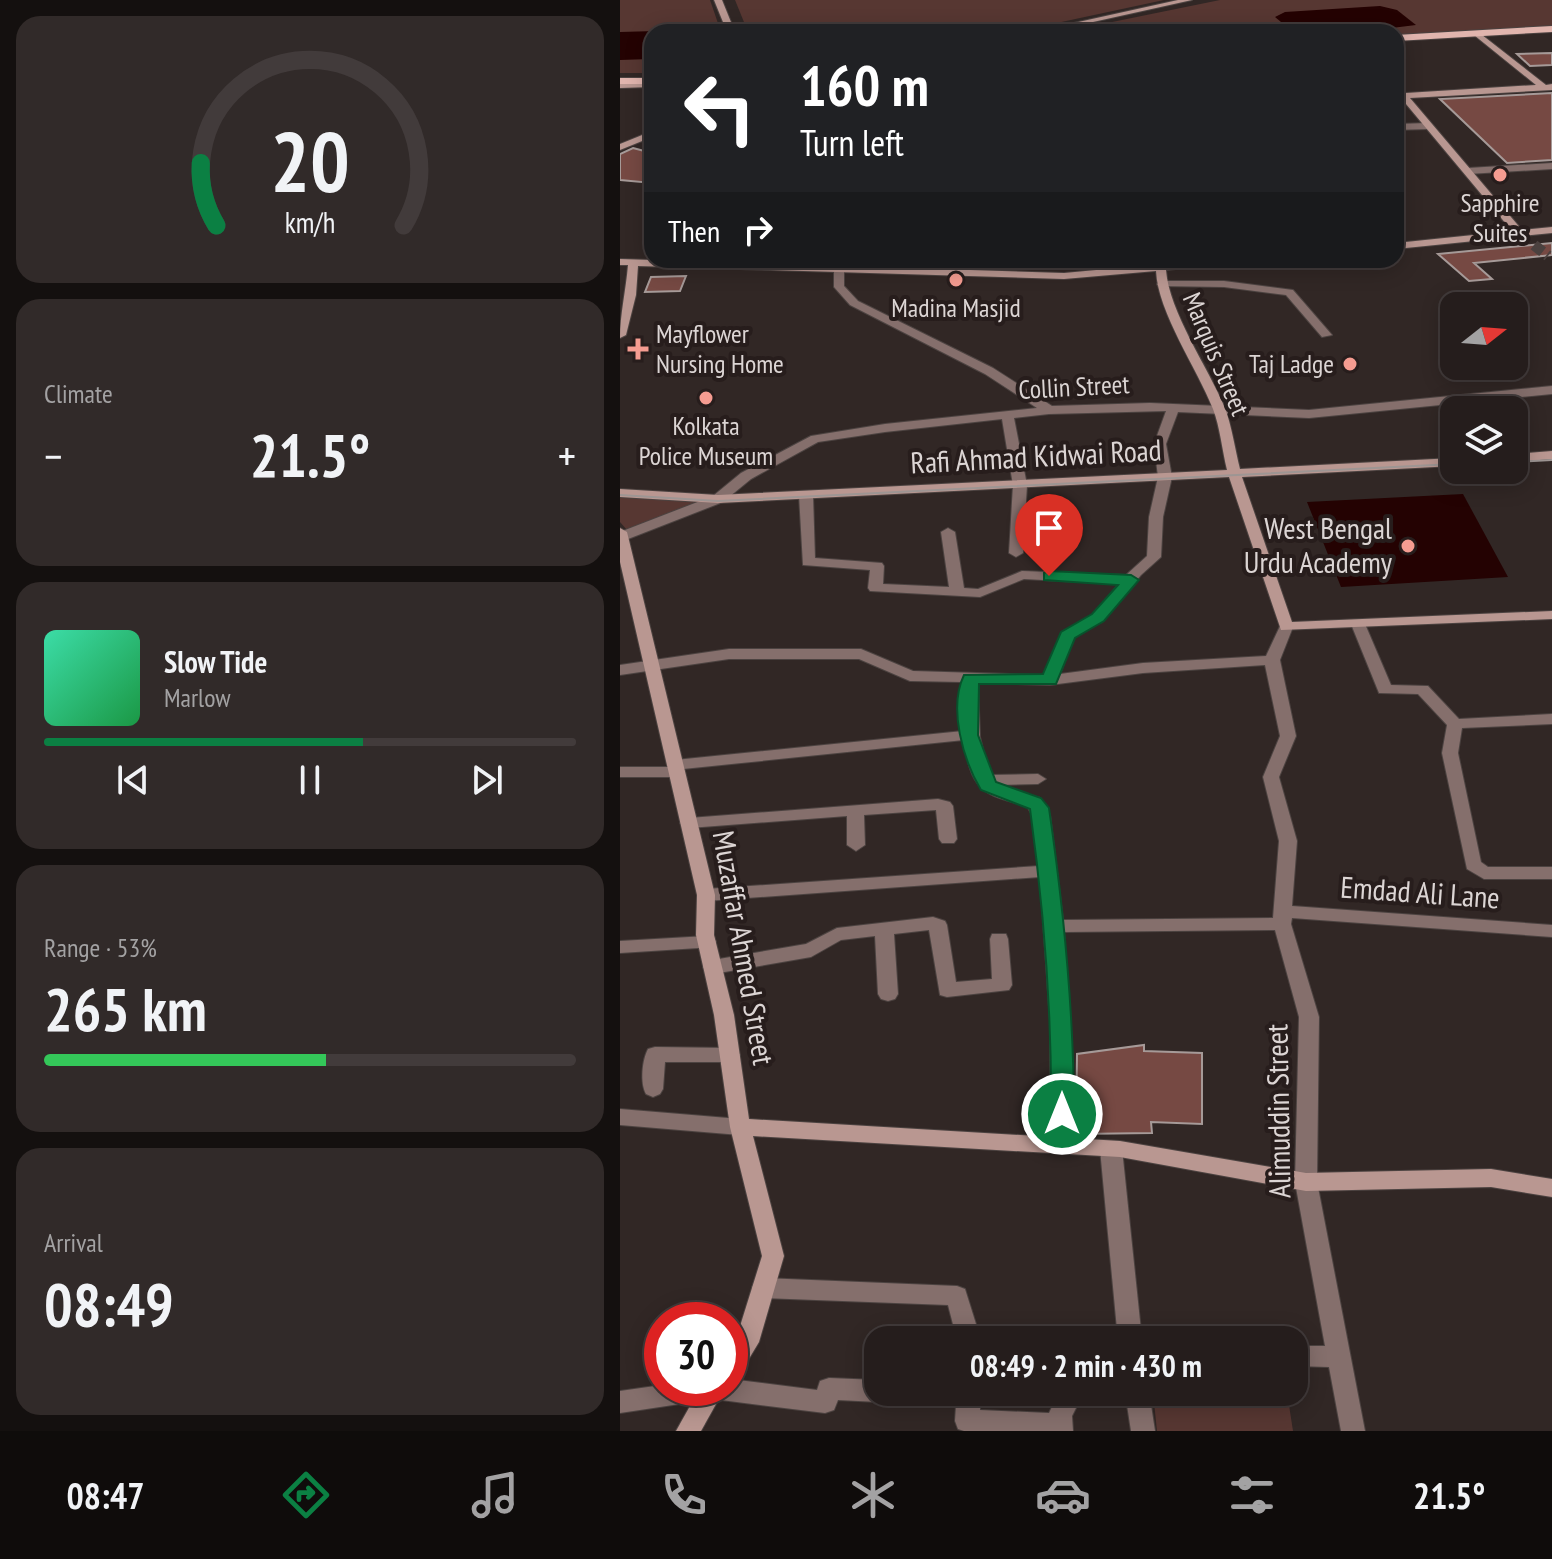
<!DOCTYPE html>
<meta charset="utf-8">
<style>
:root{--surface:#251d1c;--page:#312a29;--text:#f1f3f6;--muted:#a3a2a3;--line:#423b3b;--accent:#0b8043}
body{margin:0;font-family:"PT Sans Narrow",sans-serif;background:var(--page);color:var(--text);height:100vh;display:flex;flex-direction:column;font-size:30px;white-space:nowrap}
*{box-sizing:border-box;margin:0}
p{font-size:26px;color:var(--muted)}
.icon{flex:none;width:44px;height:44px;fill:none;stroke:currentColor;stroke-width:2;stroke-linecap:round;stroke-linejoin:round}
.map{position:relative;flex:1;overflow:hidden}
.side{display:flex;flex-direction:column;gap:16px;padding:16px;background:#14100f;width:620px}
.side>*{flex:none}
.banner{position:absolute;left:24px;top:24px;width:760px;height:244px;border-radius:24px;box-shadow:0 4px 20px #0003,0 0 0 2px var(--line);background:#202124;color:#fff;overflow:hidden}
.needle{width:52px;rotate:73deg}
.buttons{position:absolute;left:820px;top:292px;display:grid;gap:16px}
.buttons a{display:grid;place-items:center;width:88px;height:88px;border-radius:16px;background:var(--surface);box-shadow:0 4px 20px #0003,0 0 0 2px var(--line);font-size:40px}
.speed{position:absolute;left:24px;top:1302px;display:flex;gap:16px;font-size:40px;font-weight:700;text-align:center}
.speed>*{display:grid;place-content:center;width:104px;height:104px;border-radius:50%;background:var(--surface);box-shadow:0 4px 20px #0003,0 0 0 2px var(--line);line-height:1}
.speed .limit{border:12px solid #d22;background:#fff;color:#111}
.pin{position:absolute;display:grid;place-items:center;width:68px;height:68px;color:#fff;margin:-82px -34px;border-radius:50% 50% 50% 0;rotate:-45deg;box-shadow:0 0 8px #0007}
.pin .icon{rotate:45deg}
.me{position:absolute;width:88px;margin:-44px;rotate:0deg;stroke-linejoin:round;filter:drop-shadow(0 0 6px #0008)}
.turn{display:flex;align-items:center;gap:28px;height:168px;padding:0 24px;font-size:36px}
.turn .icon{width:104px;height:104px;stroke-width:2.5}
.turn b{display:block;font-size:56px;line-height:68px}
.then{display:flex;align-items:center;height:76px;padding:0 24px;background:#0003;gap:16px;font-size:30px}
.big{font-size:60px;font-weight:800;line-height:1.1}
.side .widget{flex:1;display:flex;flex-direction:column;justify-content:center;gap:12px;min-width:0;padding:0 28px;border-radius:24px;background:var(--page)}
.side .dial{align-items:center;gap:0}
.dial svg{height:208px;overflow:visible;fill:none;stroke:var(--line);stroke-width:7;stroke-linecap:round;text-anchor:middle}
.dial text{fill:var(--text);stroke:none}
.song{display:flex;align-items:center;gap:24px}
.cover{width:96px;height:96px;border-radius:12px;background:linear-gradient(135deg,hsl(160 70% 55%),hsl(140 70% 35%))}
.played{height:8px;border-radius:4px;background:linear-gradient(90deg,var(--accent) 60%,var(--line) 60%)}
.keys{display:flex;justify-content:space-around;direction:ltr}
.heat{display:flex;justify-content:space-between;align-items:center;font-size:44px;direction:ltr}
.charge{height:12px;border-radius:6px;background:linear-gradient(90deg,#34c759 53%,var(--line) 0)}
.trip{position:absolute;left:244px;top:1326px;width:444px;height:80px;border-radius:24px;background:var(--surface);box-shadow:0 4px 20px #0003,0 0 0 2px var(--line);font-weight:800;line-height:80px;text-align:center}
.tab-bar{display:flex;height:128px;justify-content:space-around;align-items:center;background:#0f0c0b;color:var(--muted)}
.tab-bar .icon{width:56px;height:56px}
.tab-bar .current{color:var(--accent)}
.tab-bar b{font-size:36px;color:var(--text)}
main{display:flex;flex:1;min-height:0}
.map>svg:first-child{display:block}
.green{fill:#573732}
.water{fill:#240202}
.building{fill:#764943;stroke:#a69a98;stroke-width:2}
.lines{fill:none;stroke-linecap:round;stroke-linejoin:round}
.street-tunnel{stroke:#4b413f;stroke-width:11;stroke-dasharray:11 5;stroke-linecap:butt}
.street-casing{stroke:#4c4341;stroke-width:2}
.secondary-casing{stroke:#4c4341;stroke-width:2}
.primary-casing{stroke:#4c4341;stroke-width:2}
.street{fill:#856f6c;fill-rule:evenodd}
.secondary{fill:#b99791;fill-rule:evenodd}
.primary{fill:#e1b5ae;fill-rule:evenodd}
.tram{stroke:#9d9593;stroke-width:2}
.route{fill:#0b8043;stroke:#07532c;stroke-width:2}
.poi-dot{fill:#f59c91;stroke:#271d1c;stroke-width:3}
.labels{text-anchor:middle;stroke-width:8;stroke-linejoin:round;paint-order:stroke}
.far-poi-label{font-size:26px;fill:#dcd5d4;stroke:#271d1c}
.far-street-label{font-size:26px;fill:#dcd5d4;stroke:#271d1c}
.street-label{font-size:30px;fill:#dcd5d4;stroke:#271d1c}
.poi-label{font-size:30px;fill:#dcd5d4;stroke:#271d1c;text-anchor:end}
</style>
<main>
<section class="side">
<div class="widget dial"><svg viewBox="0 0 100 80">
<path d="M14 69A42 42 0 1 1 86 69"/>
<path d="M14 69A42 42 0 0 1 8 45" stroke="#0b8043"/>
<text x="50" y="56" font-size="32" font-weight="700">20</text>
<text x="50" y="72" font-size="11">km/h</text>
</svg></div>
<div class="widget"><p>Climate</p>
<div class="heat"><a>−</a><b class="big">21.5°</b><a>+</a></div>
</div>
<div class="widget">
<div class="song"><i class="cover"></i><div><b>Slow Tide</b><p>Marlow</p></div></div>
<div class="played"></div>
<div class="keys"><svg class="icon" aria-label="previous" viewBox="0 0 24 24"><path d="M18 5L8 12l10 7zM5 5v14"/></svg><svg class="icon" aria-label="pause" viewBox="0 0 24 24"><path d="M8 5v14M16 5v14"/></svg><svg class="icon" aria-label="next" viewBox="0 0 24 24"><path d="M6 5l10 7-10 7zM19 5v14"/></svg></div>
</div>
<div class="widget"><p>Range · 53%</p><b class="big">265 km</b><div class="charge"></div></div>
<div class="widget"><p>Arrival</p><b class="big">08:49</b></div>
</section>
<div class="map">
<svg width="932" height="1431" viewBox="0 0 932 1431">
<rect width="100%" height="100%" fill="#312725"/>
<g class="green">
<polygon points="0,0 90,0 101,32 32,32 32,73 0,73"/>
<polygon points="115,0 544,0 395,32 128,32"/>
<polygon points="600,0 932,0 932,27 776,35 776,32 443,32"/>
<polygon points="0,496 85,502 7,530 0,522"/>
<polygon points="533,1392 667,1392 673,1431 537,1431"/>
</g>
<g class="water">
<polygon points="760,6 777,10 796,25 739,32 673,32 655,17 665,12"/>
<polygon points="36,31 32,32 30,59 0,60 0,32"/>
<polygon points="843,494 888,577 721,587 687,502"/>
</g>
<g class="building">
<polygon points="932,53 932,65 910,66 897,54"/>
<polygon points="932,93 932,160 887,163 820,99"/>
<polygon points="13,148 32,153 32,183 0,180 0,154"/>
<polygon points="932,243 932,255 854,263 872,279 849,281 818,254"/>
<polygon points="66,276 60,291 25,292 31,277"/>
<polygon points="524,1045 524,1051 582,1053 582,1124 531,1122 532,1133 456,1134 457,1054"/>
</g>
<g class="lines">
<polyline class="street-tunnel" points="914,245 928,256"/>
<g class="street-casing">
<g id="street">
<polygon points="776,124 809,123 813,126 809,129 776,130"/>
<polygon points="932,163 932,169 848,174 843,171 848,168"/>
<polygon points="275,260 285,260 292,271 291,273 283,273"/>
<path d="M 219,265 L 224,268 L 224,286 L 238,301 L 373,368 L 432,406 L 530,403 L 689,410 L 932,386 L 932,394 L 689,418 L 558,412 L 546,444 L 552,477 L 543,517 L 541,557 L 521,575 L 483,621 L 454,637 L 440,674 L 523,663 L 646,656 L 661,624 L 671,624 L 673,627 L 660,660 L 676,736 L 659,777 L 677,841 L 672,906 L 932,925 L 932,937 L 672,918 L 671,924 L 699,1017 L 697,1182 L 745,1431 L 721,1431 L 709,1367 L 674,1366 L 674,1346 L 705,1346 L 675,1182 L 679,1017 L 655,930 L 444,932 L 450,1021 L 453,1146 L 449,1152 L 442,1154 L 435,1152 L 431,1146 L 430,1021 L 420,877 L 86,901 L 80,899 L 77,895 L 80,891 L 86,889 L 419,866 L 412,815 L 407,806 C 361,795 351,789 344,740 L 63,769 L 65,772 L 63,776 L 57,777 L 0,777 L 0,767 L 48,767 L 49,761 L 55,760 L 343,731 L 342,682 L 290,681 L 239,659 L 109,659 L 0,675 L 0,665 L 109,649 L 241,649 L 293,671 L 424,675 L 442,632 L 473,615 L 499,584 L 404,579 L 360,597 L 250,591 L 248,588 L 250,570 L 183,565 L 179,495 L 181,492 L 191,492 L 193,495 L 195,558 L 262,563 L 264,566 L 263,584 L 329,587 L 321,532 L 328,528 L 335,532 L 344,588 L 358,589 L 402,571 L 506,575 L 527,556 L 529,517 L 538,477 L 534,444 L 546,411 L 429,414 L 394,418 L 407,485 L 403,553 L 396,557 L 389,553 L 393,485 L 382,419 L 265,432 L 198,442 L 131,479 L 103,502 L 8,539 L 0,539 L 0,532 L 93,496 L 121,473 L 191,436 L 265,424 L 417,408 L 365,374 L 230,305 L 214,287 L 214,268 ZM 645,665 L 660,736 L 643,777 L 659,841 L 653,918 L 443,920 L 430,815 L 420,798 L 377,785 L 418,784 L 426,779 L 418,774 L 369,775 L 360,737 L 358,683 L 430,685 L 523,673 Z"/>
<polygon points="542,281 604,281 673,290 712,335 702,337 666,295 604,287 538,286 537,284"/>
<polygon points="738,620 745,624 771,685 808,686 839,719 932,714 932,724 842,728 838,753 861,862 868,867 932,867 932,879 864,879 847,869 822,753 827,725 798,694 759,693 731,624"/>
<polygon points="318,799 330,802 333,806 337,839 334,843 322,843 319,839 316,810 244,815 245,845 236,851 227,845 227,816 69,828 60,823 69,818"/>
<polygon points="313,917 325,921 327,925 336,982 372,979 370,939 372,934 386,934 388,939 392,985 389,990 327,997 320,995 309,930 274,934 278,994 275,999 268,1001 261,999 258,994 255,936 221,940 191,957 93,974 86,972 83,967 86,962 93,960 186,944 217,928"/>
<polygon points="87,936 94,937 96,942 94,947 0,953 0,941"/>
<path d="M 35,1047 L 110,1048 L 117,1050 L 120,1055 L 117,1060 L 110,1062 L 45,1062 L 43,1089 L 40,1094 L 33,1097 L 26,1094 C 20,1083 22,1060 28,1049 Z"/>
<polygon points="0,1109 120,1119 127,1121 130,1127 127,1133 120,1135 0,1125"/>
<polygon points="491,1141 499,1143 502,1149 522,1340 498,1340 480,1149 483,1143"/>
<polygon points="143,1278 337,1286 345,1289 361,1340 337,1340 328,1305 143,1298 135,1295 132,1288 135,1281"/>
<polygon points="209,1378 258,1380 258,1392 360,1392 360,1410 429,1413 439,1392 464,1392 452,1416 453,1431 344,1431 338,1429 335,1421 336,1405 275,1403 266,1399 258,1402 218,1400 214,1410 205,1413 93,1399 0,1413 0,1391 42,1385 42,1388 110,1388 110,1379 197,1390 200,1381"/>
<polygon points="505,1392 529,1392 535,1431 511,1431"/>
</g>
</g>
<g class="secondary-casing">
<g id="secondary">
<polygon points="94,0 102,0 115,32 107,32"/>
<polygon points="558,0 572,0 428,32 413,32"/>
<polygon points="857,31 926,85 932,84 932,90 790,98 902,230 932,227 932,233 776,249 776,243 892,231 776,92 776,84 786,93 916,85 854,35"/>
<polygon points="32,81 32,87 0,88 0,82"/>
<polygon points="32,131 32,137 0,150 0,144"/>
<path d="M 0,259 L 444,273 L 530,265 L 524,260 L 537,260 L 543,264 L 620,260 L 615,263 L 546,270 C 549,312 588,367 605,408 C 612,427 615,449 620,469 L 834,458 L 834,466 L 622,477 L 672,622 L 932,611 L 932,619 L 661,630 L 609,477 L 98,503 L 0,497 L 0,489 L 98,495 L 607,470 C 602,450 600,427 593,409 C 577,368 538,313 536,271 L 444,279 L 18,266 L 16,295 L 6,335 L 0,338 C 0,314 6,290 8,265 L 0,265 Z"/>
<polygon points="932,451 932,459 894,462 894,454"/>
<polygon points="0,528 7,532 95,895 94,935 114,1015 129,1119 500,1141 686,1173 871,1169 932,1179 932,1197 871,1187 686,1191 500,1157 133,1136 164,1256 139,1342 118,1377 110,1380 110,1349 116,1339 142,1256 110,1127 94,1015 76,935 77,895 0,562"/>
<polygon points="80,1388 105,1388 81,1431 56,1431"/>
</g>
</g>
<g class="primary-casing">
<g id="primary">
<polygon points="932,26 932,32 776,41 776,35"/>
<rect x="0" y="78" width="32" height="6"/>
</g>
</g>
<use href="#street" class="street"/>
<use href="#secondary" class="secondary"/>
<use href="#primary" class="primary"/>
<g class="tram">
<polyline points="894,462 932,460"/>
<polyline points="0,495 98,501 834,464"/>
</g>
</g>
<path class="route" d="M 429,571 L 511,575 L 519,580 L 484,621 L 455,638 L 436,684 L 359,684 L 358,735 L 376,782 L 421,798 L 429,808 C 444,911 454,1010 454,1114 L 451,1120 L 434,1120 L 431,1114 C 432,1011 424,911 410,809 L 361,790 C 343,760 328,708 344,675 L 423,674 L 441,632 L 472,614 L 498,585 L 424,580 L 424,573 Z"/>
<g class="poi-dot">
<circle cx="880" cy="175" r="8"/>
<circle cx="336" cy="280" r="8"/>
<path d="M14 337h8v8h8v8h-8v8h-8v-8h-8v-8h8z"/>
<circle cx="730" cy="364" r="8"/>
<circle cx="86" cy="398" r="8"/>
<circle cx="788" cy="546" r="8"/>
</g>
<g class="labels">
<g class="far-poi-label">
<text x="880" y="212">Sapphire<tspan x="880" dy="30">Suites</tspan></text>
<text x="336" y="317">Madina Masjid</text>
<text x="36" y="343" text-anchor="start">Mayflower<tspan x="36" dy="30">Nursing Home</tspan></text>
<text x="714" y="373" text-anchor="end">Taj Ladge</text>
<text x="86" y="435">Kolkata<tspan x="86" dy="30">Police Museum</tspan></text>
</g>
<g class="far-street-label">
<text transform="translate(596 354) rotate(67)" y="9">Marquis Street</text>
<text transform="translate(454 387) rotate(-3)" y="9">Collin Street</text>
</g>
<g class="street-label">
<text transform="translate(416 457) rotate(-3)" y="10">Rafi Ahmad Kidwai Road</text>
<text transform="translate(800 893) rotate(4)" y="10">Emdad Ali Lane</text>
<text transform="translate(123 948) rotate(80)" y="10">Muzaffar Ahmed Street</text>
<text transform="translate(659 1111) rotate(-91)" y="10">Alimuddin Street</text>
</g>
<g class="poi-label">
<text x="772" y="539">West Bengal<tspan x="772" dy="34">Urdu Academy</tspan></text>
</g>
</g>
</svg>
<div class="buttons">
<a><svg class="needle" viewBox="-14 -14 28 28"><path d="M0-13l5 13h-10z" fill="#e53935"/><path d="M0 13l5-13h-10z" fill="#a3a2a3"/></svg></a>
<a><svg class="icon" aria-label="layers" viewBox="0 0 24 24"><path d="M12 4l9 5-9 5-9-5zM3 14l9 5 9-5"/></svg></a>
</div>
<div class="speed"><div class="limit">30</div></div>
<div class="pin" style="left:429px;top:576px;background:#d93025"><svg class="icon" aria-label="arrive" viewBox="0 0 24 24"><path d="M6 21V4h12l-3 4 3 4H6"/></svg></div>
<svg class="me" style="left:442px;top:1114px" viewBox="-20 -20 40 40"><circle r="17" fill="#0b8043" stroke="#fff" stroke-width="3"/><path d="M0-11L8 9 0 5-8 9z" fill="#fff"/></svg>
<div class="trip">08:49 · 2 min · 430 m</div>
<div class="banner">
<div class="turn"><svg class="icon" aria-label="left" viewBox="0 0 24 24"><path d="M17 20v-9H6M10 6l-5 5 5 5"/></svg><div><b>160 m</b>Turn left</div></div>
<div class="then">Then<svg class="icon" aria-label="right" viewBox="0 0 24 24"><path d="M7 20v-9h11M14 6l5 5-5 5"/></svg></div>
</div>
</div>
</main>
<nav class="tab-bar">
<b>08:47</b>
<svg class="icon current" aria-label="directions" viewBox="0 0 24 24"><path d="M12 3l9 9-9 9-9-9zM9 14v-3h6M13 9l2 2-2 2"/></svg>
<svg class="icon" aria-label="music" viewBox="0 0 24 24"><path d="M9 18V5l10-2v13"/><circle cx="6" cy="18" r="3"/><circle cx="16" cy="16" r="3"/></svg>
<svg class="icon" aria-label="phone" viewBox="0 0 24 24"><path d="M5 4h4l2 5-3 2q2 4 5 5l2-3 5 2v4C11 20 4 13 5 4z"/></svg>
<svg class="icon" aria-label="climate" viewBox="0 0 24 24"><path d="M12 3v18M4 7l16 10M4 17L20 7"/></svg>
<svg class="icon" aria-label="car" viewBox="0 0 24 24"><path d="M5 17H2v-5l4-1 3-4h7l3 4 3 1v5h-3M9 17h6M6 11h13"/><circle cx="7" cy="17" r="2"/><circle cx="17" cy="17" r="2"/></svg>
<svg class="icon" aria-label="filters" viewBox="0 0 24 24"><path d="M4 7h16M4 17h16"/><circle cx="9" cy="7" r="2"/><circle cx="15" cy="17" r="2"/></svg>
<b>21.5°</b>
</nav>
